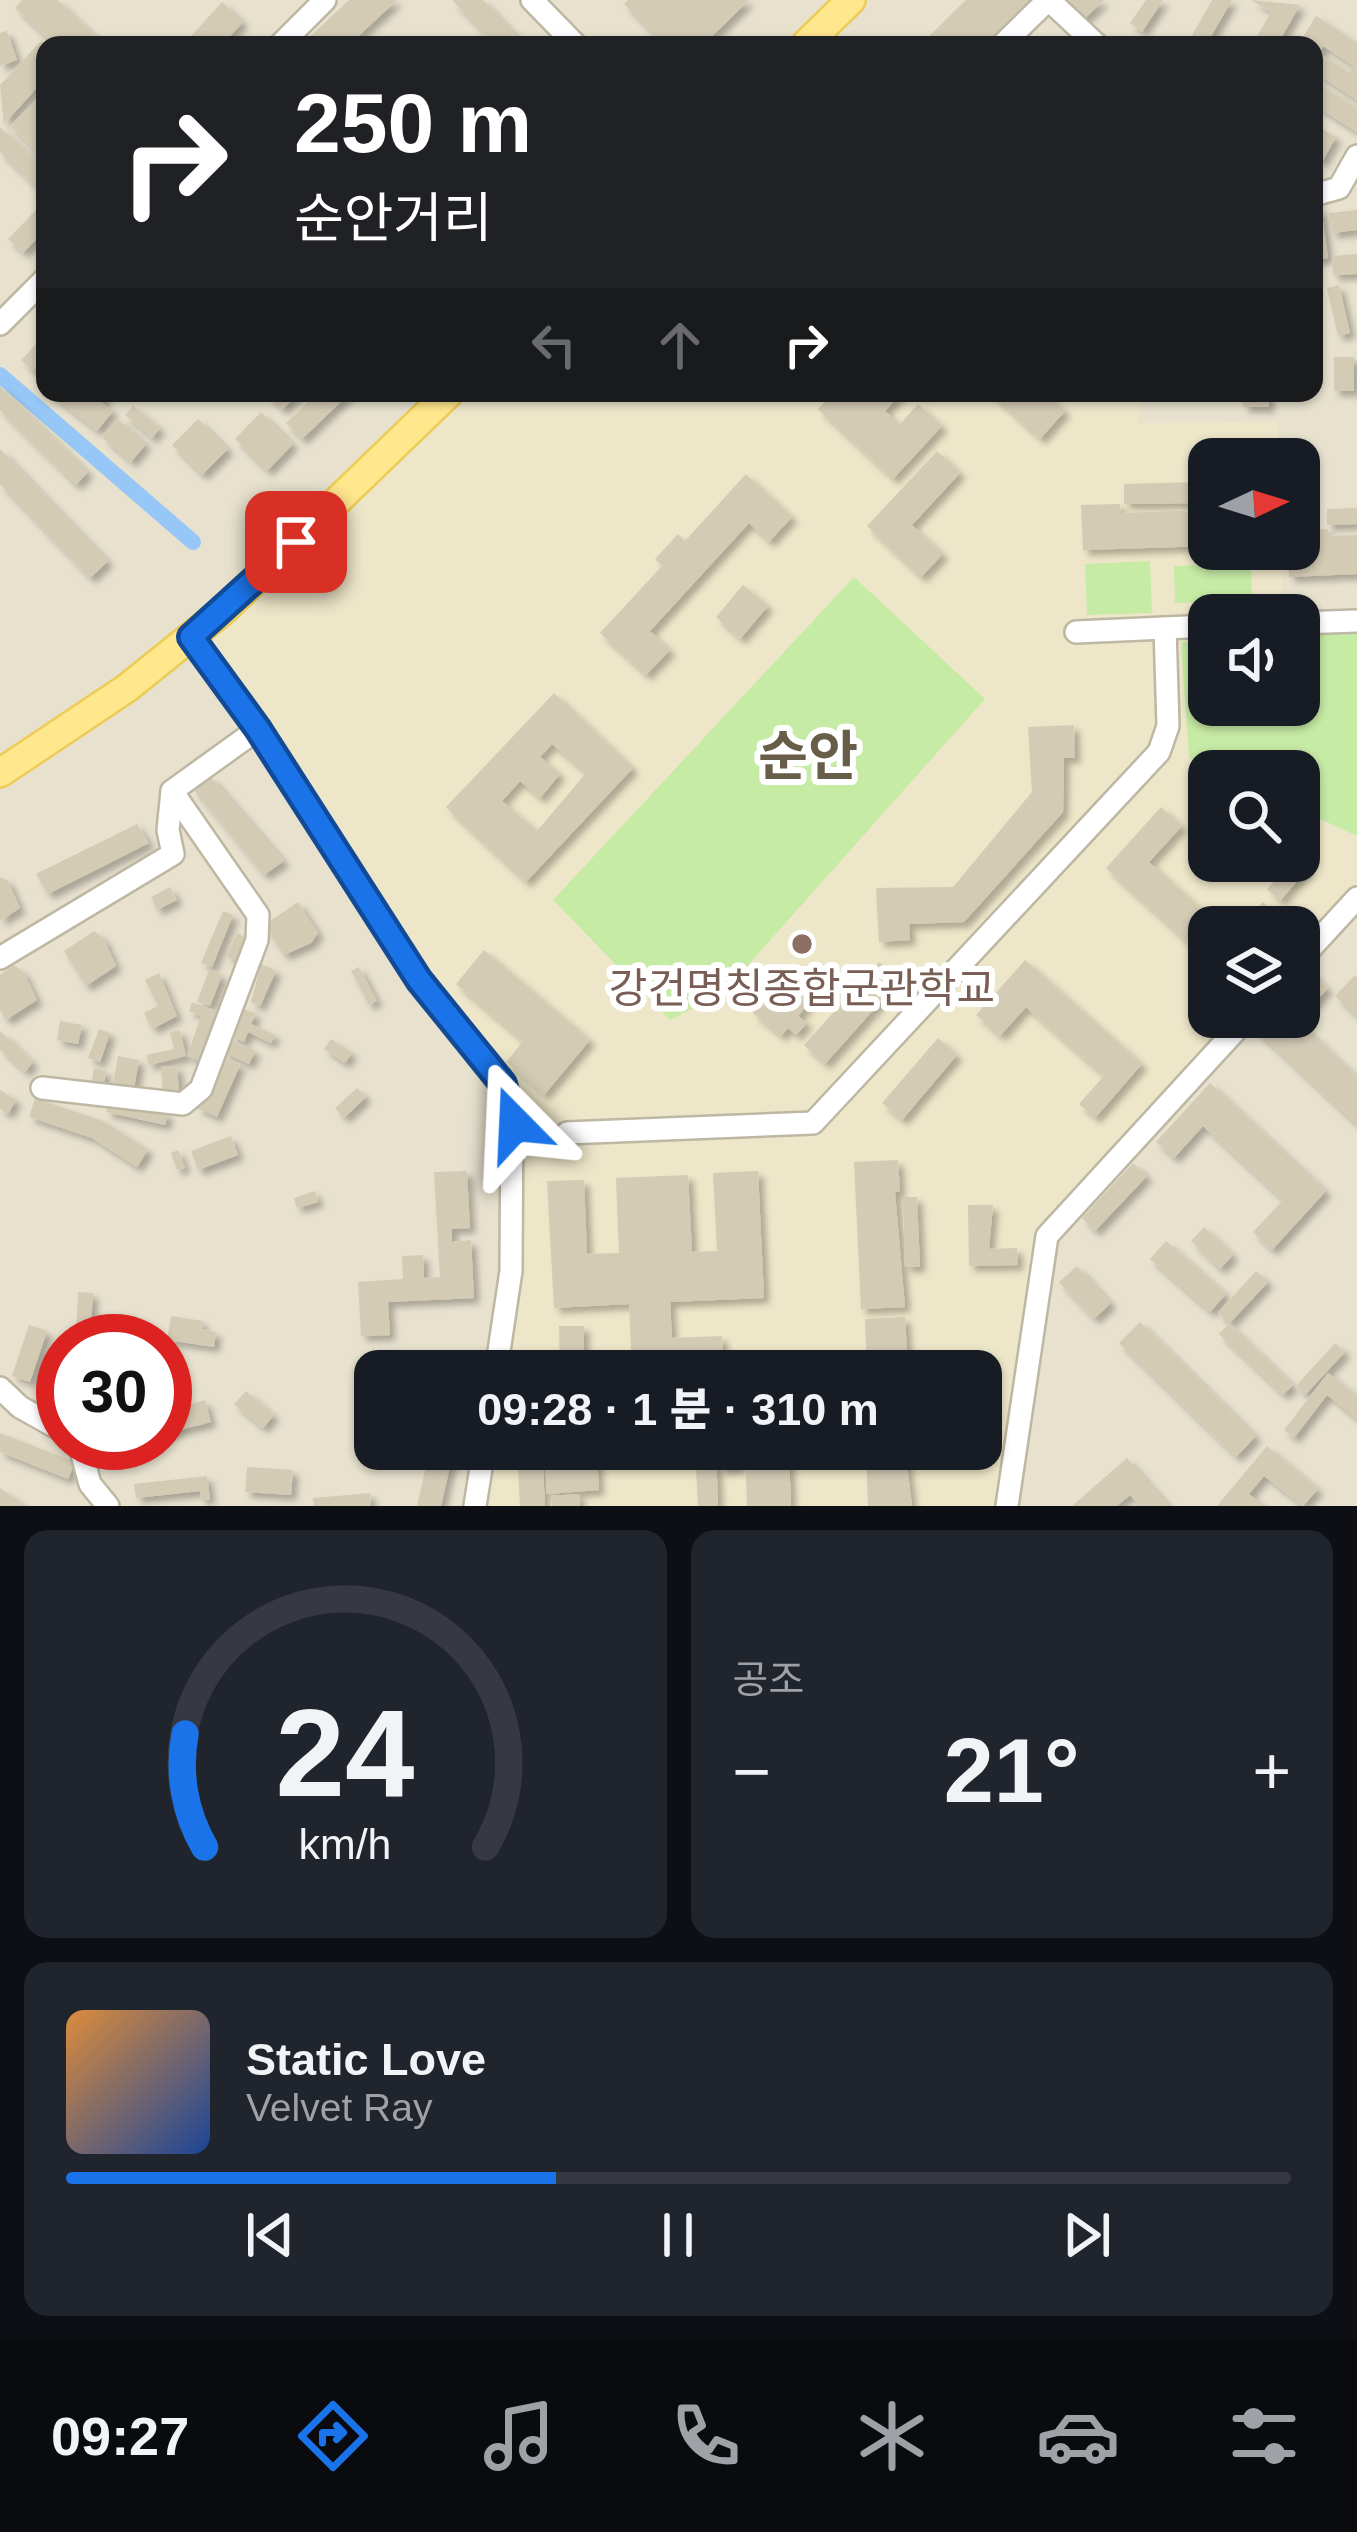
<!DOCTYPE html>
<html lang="ko">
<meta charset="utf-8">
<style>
:root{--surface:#171b24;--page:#20242c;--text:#f1f3f6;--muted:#9ea1a6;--line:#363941;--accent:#1a73e8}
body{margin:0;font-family:Helvetica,"Noto Sans KR",sans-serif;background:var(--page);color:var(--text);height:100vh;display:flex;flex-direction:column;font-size:45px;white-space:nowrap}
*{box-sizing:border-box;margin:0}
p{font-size:39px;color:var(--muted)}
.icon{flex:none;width:66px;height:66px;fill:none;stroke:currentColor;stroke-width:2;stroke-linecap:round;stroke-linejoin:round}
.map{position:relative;height:1506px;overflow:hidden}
.sheet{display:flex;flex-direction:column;gap:24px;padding:24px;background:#0d0f14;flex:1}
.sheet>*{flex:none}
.guide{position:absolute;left:36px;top:36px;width:1287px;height:366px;border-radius:24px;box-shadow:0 3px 9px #0004;background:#202124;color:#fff;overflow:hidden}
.needle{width:78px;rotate:86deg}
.buttons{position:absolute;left:1188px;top:438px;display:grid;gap:24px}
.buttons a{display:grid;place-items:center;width:132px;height:132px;border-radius:24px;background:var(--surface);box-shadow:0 3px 9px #0004;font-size:60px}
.speed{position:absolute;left:36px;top:1314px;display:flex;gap:24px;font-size:60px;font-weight:700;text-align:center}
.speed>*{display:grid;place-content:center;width:156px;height:156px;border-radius:50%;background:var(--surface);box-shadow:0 3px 9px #0004;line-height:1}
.speed .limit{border:18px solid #d22;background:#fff;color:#111}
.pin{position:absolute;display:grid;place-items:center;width:102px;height:102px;color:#fff;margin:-51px;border-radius:24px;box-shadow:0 6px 18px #0006}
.me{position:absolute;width:132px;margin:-66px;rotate:339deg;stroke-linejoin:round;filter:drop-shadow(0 0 9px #0008)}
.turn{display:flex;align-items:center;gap:42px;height:252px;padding:0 60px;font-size:54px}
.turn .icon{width:156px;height:156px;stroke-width:2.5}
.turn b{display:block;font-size:84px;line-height:102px}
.lanes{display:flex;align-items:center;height:114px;padding:0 60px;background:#0003;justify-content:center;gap:60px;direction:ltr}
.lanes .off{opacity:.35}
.big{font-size:90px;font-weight:800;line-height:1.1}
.sheet .tile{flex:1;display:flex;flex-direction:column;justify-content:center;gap:18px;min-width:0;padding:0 42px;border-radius:24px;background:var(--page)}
.sheet .dial{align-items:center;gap:0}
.dial svg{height:312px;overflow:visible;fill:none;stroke:var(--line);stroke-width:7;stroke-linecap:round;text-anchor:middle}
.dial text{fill:var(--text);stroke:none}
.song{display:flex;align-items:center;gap:36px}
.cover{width:144px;height:144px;border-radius:18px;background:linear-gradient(135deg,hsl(30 70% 55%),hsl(220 70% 35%))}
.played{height:12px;border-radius:6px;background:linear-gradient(90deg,var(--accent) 40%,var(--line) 40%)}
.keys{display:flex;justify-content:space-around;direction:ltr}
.heat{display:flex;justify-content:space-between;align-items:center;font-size:66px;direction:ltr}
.sheet .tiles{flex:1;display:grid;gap:24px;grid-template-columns:1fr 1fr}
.tile:last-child{grid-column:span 2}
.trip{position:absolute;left:354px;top:1350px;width:648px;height:120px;border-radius:24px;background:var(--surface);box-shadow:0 3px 9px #0004;font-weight:800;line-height:120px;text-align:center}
.tab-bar{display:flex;height:192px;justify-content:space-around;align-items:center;background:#090b0e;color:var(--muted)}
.tab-bar .icon{width:84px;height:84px}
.tab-bar .on{color:var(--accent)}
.tab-bar b{font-size:54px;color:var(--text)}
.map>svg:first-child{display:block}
.residential{fill:#e7e1ce;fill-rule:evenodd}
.education{fill:#ede6c9;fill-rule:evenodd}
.green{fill:#c6eba5}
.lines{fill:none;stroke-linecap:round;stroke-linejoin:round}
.canal{stroke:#96c7f6;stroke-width:16}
.building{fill:#d4cbb5;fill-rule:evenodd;filter:url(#shadow)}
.minor-casing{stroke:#beb7a3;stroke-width:26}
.major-casing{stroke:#edcb54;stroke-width:32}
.minor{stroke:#fff;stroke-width:21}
.major{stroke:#ffe78d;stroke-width:27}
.route-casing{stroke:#114b97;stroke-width:30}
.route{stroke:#1a73e8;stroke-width:21}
.education-dot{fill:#8d6e63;stroke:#fff;stroke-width:4.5}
.labels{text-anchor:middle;stroke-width:12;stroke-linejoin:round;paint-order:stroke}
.education-label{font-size:42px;fill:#785e54;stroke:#fff}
.district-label{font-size:54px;font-weight:bold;fill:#675d48;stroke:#fff}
</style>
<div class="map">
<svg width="1357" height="1506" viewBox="0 0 1357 1506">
<defs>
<filter id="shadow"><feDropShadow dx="5.5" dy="5.5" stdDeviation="3" flood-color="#0004"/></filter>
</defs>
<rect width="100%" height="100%" fill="#f2eee1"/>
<path class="residential" d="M 0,0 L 1357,0 L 1357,1506 L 0,1506 ZM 45,45 L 1314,45 L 1314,393 L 45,393 ZM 1209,459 L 1299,459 L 1299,549 L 1209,549 ZM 1209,615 L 1299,615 L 1299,705 L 1209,705 ZM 1209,771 L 1299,771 L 1299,861 L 1209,861 ZM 1209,927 L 1299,927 L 1299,1017 L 1209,1017 ZM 63,1341 L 165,1341 L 165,1443 L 63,1443 ZM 375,1371 L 981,1371 L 981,1449 L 375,1449 Z"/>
<path class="education" d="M 449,393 L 1143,393 L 1138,423 L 1278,422 L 1279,459 L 1209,459 L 1209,549 L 1282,549 L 1284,615 L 1209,615 L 1209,705 L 1299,705 L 1357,621 L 1357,898 L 1299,961 L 1299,927 L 1209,927 L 1209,1017 L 1248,1017 L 1047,1236 L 1007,1506 L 475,1506 L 484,1449 L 981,1449 L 981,1371 L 496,1371 L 512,1104 L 191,637 ZM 1209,771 L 1299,771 L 1299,861 L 1209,861 Z"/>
<g class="green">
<polygon points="1150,561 1152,613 1087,615 1085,564"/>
<polygon points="1251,564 1252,601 1175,603 1174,566"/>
<polygon points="854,577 985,699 724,992 670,1020 553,900"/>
<polygon points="1357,629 1357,836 1299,809 1299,771 1218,771 1189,757 1181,642 1209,640 1209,705 1299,705 1299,633"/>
</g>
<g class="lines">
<polyline class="canal" points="0,375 193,542"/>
</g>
<g class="building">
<polygon points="22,0 57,0 105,45 55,45 15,8"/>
<polygon points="349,0 397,0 349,45 301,45"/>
<polygon points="452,0 483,0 518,37 510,45 495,45"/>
<polygon points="628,0 749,0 703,45 664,45 624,4"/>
<polygon points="966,0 1032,0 986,45 920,45"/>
<polygon points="1070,0 1104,0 1081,22 1065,5"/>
<polygon points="1146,0 1163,0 1142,32 1130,23"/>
<polygon points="1212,0 1232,0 1206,45 1200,45 1190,39"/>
<polygon points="1251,0 1300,5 1277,45 1252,45 1271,12"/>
<polygon points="222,2 243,22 222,45 183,45"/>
<path d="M 1316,16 L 1357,43 L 1357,100 L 1314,72 L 1314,45 L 1298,45 ZM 1323,46 L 1354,66 L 1350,73 L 1319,53 Z"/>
<polygon points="7,31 17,60 0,66 0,33"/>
<polygon points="42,40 45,79 4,124 0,85"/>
<polygon points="1314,81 1357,109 1357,132 1314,105"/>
<polygon points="45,91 45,160 10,126"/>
<polygon points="0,127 45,170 45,196 0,152"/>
<polygon points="1322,129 1336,137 1322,162 1314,157 1314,144"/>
<polygon points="1321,208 1328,258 1314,260 1314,209"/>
<polygon points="37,209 45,218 45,230 23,253 8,239"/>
<polygon points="1357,210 1357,230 1332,233 1329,213"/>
<polygon points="1357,254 1357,274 1333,275 1332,256"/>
<polygon points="1339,285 1350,333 1338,336 1327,288"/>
<polygon points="45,335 45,359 33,371 21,360"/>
<rect x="1334" y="357" width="20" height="34"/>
<polygon points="0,386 88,472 76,485 0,410"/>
<polygon points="49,393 108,393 101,402 113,411 97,431"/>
<polygon points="266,393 299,393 282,410"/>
<polygon points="317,393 350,393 302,439 286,423"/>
<polygon points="833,393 901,393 885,411 900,424 918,404 942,426 893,479 818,409"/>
<polygon points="990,393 1045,393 1065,411 1040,439"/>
<rect x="1243" y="393" width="26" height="14"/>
<polygon points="133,406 160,428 152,438 125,415"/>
<polygon points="261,412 293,444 267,471 235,439"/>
<polygon points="118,419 146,444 131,462 102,437"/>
<polygon points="198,419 228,449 202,475 172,445"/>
<polygon points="0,449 108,561 90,578 0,484"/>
<polygon points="937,451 960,473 912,525 943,554 921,577 867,526"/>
<polygon points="746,474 792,517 769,542 749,523 650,631 670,650 646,675 600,633 662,566 655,559 678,534 685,541"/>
<polygon points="1196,482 1196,503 1124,504 1124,484"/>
<polygon points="1200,501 1209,501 1209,546 1083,550 1081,505 1120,504 1121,513 1200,510"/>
<polygon points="1357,508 1357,524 1327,525 1327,509"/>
<polygon points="1328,529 1328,536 1357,535 1357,574 1289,577 1288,549 1299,549 1299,531"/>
<polygon points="743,585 768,606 740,639 716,617"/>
<path d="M 554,693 L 633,768 L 526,882 L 446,807 ZM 552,744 L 586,773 L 537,831 L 502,801 L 520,781 L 540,798 L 560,774 L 540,757 Z"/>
<polygon points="1074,725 1075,758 1064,758 1063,812 964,922 909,924 910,940 879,942 876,888 953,887 1032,792 1028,727"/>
<polygon points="211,777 284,861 264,875 193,789"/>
<polygon points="1161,807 1182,826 1149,862 1221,927 1209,927 1209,962 1106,868"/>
<polygon points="137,824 149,843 48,894 36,874"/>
<polygon points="1270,861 1297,861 1308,868 1280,901 1267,889 1284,871"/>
<polygon points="0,877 8,881 20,908 0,921"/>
<polygon points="170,887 177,900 157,910 151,897"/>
<polygon points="298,902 318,933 311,943 284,955 264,925"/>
<polygon points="1263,902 1278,916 1269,927 1241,927"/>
<polygon points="223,911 233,915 212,967 201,963"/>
<polygon points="94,931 104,939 116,966 86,986 64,951"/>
<polygon points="237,933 245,937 235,960 226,956"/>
<polygon points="484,950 590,1040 544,1095 506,1062 523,1041 456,984"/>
<polygon points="1025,960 1142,1064 1095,1118 1079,1104 1104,1076 1026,1007 1000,1036 976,1015"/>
<polygon points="879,962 900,980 825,1064 804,1045"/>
<polygon points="261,964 276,971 260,1006 251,1002"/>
<polygon points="14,965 24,973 37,1000 6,1020 0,1010 0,975"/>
<polygon points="359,967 377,1001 369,1005 351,971"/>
<polygon points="209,970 222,975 210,1006 197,1002"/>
<polygon points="1309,971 1328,988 1298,1021 1357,1077 1357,1125 1255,1030 1267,1017 1299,1017 1299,982"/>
<polygon points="159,973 177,1016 152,1029 144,1013 158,1006 145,980"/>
<polygon points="1355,975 1357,978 1357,1016 1335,996"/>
<polygon points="780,979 809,1003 798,1016 807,1023 796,1035 788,1028 781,1036 753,1013"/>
<polygon points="192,1002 217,1011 201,1061 187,1056 201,1016 189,1011"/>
<polygon points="242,1008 256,1014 251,1024 275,1035 271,1043 248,1032 244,1042 230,1035"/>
<polygon points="60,1021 82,1025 78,1044 57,1040"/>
<polygon points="99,1029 110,1033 100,1062 88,1058"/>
<polygon points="180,1030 186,1056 149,1065 146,1055 174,1049 170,1032"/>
<polygon points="0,1031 33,1062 25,1072 0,1049"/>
<polygon points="228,1038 255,1051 249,1064 222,1051"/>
<polygon points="938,1038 957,1055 902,1120 882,1103"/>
<polygon points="331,1039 352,1053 345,1063 324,1049"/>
<polygon points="118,1056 139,1060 134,1088 113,1084"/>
<polygon points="220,1056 240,1065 217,1117 197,1108"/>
<polygon points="177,1066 179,1092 163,1094 161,1067"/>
<polygon points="94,1068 106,1071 103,1088 91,1086"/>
<polygon points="1210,1083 1326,1191 1272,1250 1253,1232 1283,1200 1203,1126 1174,1158 1156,1142"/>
<polygon points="357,1088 366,1097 344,1118 335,1108"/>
<polygon points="0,1090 16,1100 8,1114 0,1109"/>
<polygon points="35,1098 103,1121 148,1150 137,1167 92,1138 29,1117"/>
<polygon points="109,1101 168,1114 165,1125 106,1112"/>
<polygon points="231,1136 238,1155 198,1170 191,1151"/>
<polygon points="178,1150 185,1168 177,1170 171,1153"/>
<polygon points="898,1160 900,1192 895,1192 905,1307 861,1309 854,1162"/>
<polygon points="1133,1163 1147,1176 1095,1231 1082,1218"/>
<polygon points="467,1171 470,1228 452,1229 452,1242 471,1240 474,1298 388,1302 390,1335 361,1336 358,1282 403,1279 402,1256 423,1255 424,1278 440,1277 434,1172"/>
<polygon points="758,1171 764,1298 670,1302 672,1338 722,1336 724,1365 632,1370 629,1304 554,1308 547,1181 584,1180 587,1254 619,1253 616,1178 688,1175 692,1252 717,1251 713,1173"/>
<polygon points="315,1191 318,1202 297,1208 294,1198"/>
<polygon points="903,1197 917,1197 920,1267 905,1267"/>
<polygon points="968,1205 993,1205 989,1249 1017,1248 1018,1265 969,1266"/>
<polygon points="1204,1227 1233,1255 1220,1269 1191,1241"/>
<polygon points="1166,1241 1226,1294 1210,1312 1150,1259"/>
<polygon points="1077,1266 1111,1303 1094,1319 1059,1282"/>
<polygon points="1256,1271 1268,1282 1230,1323 1218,1313"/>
<polygon points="78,1292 93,1293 90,1339 76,1338"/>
<polygon points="171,1316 203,1321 202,1329 216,1332 214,1347 167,1340"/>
<polygon points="905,1317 908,1371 867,1371 865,1319"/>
<polygon points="1140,1322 1256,1436 1236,1457 1119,1343"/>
<polygon points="1229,1324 1293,1385 1283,1395 1219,1334"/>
<polygon points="29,1325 47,1331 30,1382 12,1376"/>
<polygon points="559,1326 584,1326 584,1371 560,1371"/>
<polygon points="1335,1343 1345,1352 1305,1395 1296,1386"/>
<polygon points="1328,1373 1357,1396 1357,1419 1327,1395 1294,1438 1284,1430"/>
<polygon points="246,1391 274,1415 263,1428 234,1404"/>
<polygon points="205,1400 211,1422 165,1434 165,1411"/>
<polygon points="0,1433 75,1462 68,1479 0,1452"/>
<polygon points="1267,1446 1318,1489 1303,1506 1264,1476 1249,1494 1264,1506 1217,1506"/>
<polygon points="430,1449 454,1449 441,1506 417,1506"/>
<polygon points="517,1449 542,1449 545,1506 520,1506"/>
<polygon points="695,1449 716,1449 718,1506 698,1506"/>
<polygon points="719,1449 739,1449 740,1468 720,1469"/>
<polygon points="745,1449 797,1449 797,1456 789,1456 791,1506 747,1506"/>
<polygon points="866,1449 905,1449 912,1506 868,1506"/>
<polygon points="597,1456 599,1490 547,1494 545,1460"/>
<polygon points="1127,1458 1169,1506 1140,1506 1130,1495 1117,1506 1072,1506"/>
<polygon points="247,1467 293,1470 291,1495 245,1492"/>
<polygon points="207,1476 210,1499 201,1500 200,1491 136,1498 134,1484"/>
<polygon points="0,1488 25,1506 0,1506"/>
<polygon points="370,1493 371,1506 314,1506 313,1498"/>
<polygon points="579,1494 580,1506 552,1506 551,1496"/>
</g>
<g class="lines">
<g class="minor-casing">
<g id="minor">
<polyline points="532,0 576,45"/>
<polyline points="1049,0 1097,45"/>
<polyline points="280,45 325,0"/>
<polyline points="1002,45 1048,0"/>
<polyline points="1314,195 1339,188 1357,156"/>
<polyline points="0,324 45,279"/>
<polyline points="1299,623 1357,621"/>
<polyline points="1076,632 1209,626"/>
<polyline points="258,729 419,981 491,1066 512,1104 511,1271 496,1371"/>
<polyline points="0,958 173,854 168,830 172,791"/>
<polyline points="1299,961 1357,898"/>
<polyline points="42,1088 183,1104 201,1089 257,940 258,915 172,791 258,729 191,637"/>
<polyline points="567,1133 813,1123 1159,752 1168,726 1165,628"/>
<polyline points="0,1388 20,1407 63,1431"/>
<polyline points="79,1443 90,1484 108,1506"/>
<polyline points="475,1506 484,1449"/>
<polyline points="1007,1506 1047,1236 1248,1017"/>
</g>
</g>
<g class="major-casing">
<g id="major">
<polyline points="805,45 851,0"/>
<polyline points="0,773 127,688 225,609 449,393"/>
</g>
</g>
<use href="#minor" class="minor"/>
<use href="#major" class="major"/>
</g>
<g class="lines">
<g class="route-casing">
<polyline id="route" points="296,542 191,637 258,729 419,980 503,1084 515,1124"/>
</g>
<use href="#route" class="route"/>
</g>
<circle class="education-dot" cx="802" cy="944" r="12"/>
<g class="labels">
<g class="education-label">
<text x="802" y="1003">강건명칭종합군관학교</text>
</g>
<g class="district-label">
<text x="808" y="775">순안</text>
</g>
</g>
</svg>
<div class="buttons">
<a><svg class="needle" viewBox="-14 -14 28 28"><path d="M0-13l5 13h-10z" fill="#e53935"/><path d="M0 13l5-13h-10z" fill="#9ea1a6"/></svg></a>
<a><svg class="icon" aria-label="sound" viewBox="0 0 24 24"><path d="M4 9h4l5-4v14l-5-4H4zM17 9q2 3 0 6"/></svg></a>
<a><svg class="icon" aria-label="search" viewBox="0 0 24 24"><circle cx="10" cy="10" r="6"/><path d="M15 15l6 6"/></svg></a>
<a><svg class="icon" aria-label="layers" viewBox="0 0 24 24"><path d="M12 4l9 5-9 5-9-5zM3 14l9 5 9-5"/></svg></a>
</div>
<div class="speed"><div class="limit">30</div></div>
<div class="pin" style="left:296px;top:542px;background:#d93025"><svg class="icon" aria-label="arrive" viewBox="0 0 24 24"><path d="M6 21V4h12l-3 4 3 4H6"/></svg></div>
<svg class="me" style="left:515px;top:1124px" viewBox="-20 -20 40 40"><path d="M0-17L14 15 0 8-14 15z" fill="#1a73e8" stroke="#fff" stroke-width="4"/></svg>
<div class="trip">09:28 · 1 분 · 310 m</div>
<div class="guide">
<div class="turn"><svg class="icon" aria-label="right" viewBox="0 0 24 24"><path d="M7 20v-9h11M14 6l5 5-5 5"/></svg><div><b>250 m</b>순안거리</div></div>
<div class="lanes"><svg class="icon off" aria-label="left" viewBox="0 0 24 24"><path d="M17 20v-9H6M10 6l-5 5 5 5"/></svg><svg class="icon off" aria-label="ahead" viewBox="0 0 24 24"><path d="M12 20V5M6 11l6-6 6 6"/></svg><svg class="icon" aria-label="right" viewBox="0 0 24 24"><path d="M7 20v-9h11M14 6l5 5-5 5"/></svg></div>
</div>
</div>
<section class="sheet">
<div class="tiles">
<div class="tile dial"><svg viewBox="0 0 100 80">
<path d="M14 69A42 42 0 1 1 86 69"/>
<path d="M14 69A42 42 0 0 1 9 40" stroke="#1a73e8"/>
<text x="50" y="56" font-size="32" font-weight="700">24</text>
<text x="50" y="72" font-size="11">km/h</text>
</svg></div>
<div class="tile"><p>공조</p>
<div class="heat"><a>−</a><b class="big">21°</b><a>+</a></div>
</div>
<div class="tile">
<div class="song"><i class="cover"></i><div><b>Static Love</b><p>Velvet Ray</p></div></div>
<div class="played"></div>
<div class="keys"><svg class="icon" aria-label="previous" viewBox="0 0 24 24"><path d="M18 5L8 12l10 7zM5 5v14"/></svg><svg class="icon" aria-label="pause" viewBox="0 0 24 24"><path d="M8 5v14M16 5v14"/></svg><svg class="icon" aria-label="next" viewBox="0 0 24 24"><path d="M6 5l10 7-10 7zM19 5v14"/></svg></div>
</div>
</div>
</section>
<nav class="tab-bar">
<b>09:27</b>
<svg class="icon on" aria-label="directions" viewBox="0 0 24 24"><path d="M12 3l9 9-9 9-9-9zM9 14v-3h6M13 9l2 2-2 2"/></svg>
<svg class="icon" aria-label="music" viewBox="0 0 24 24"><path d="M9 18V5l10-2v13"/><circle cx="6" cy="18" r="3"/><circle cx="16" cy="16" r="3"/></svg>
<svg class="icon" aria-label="phone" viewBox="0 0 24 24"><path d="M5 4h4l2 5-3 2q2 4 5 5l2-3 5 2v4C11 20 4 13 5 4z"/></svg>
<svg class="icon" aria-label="climate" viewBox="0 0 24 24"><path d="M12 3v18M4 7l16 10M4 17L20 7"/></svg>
<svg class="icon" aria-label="car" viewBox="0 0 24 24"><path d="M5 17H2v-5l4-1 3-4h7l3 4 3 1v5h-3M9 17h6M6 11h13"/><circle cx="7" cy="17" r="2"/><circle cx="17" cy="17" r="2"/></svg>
<svg class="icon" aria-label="filters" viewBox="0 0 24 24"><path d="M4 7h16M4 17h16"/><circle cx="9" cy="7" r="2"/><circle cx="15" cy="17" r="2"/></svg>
</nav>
